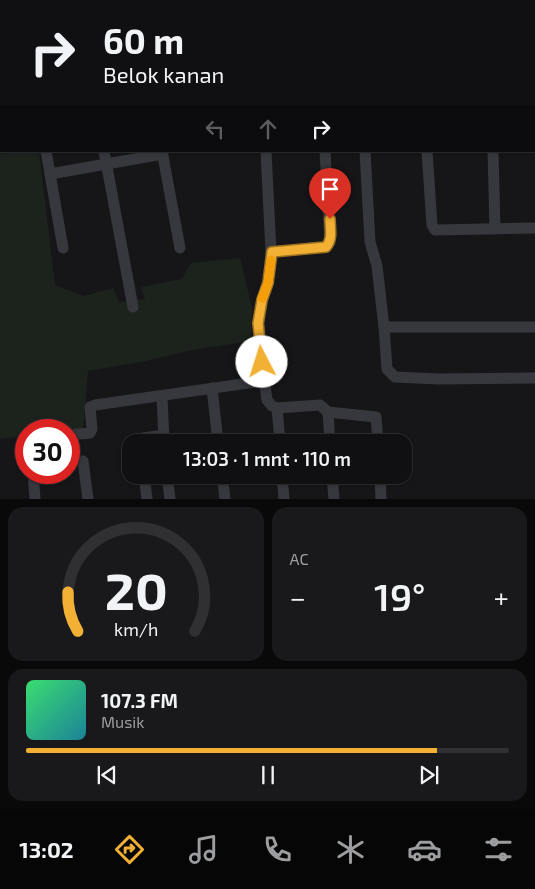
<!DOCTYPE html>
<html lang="id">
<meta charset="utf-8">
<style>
:root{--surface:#101012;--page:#19191b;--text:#f1f3f6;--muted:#9c9d9f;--line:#303032;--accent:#f2b134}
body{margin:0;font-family:"Exo 2",sans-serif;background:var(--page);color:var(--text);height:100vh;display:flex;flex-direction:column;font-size:19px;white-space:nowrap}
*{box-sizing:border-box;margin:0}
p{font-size:16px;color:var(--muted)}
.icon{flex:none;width:28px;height:28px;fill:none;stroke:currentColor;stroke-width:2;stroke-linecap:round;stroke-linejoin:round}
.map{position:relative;height:499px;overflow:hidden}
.side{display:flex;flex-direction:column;gap:8px;padding:8px;background:#09090a;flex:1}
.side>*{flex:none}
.top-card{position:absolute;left:0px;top:0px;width:535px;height:152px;box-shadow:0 1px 4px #0004,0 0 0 1px var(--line);background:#101012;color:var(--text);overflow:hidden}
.speed{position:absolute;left:15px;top:419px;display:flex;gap:10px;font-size:25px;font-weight:700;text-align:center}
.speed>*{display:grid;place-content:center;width:65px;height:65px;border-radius:50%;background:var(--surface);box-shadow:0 1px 4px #0004,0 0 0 1px var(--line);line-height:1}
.speed .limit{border:8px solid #d22;background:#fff;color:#111}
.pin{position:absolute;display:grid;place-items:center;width:42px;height:42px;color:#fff;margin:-51px -21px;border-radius:50% 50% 50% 0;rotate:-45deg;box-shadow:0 0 5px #0007}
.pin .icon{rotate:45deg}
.me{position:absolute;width:55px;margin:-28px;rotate:355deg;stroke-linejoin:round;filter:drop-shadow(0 0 4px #0008)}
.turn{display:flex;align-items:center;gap:18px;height:105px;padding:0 20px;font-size:22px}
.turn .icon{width:65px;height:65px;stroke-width:2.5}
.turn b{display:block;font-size:35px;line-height:42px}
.lanes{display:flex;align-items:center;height:48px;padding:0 20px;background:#0003;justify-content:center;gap:25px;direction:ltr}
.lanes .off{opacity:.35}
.big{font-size:38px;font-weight:600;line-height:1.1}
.side .tile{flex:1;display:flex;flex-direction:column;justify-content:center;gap:8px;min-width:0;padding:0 18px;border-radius:15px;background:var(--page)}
.side .dial{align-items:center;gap:0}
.dial svg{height:130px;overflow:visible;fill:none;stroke:var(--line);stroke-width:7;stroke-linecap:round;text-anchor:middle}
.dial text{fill:var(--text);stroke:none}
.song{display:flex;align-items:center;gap:15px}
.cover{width:60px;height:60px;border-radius:8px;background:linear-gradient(135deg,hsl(140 70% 55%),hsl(190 70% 35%))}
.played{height:5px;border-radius:2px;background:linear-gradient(90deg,var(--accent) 85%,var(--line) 85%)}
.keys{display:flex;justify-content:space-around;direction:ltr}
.heat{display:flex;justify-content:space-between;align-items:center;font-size:28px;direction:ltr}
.side .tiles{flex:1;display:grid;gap:8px;grid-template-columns:1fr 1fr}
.tile:last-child{grid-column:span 2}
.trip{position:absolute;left:122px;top:434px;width:290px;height:50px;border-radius:15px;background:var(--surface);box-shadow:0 1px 4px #0004,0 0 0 1px var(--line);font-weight:600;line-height:50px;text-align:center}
.tabs{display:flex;height:80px;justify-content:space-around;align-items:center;background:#060607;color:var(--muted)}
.tabs .icon{width:35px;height:35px}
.tabs .active{color:var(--accent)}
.tabs b{font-size:22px;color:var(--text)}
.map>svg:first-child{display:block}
.green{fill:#1c231d}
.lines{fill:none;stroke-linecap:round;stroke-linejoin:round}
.street{stroke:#37383d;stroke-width:11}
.route-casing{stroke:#9d7322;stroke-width:12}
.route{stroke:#f2b134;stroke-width:9}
.slow{stroke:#f59e0b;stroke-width:9}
</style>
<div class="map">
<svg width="535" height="499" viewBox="0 0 535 499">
<rect width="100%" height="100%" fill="#161618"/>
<polygon class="green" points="0,10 1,10 1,151 39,151 55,285 84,296 113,288 119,302 145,299 141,287 182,279 191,263 240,258 252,308 251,341 192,350 142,362 88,371 83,429 26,430 26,436 0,439"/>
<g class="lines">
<g class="street">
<polyline points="8,0 22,0"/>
<polyline points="71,0 86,0"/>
<polyline points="264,0 264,1"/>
<polyline points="313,0 313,1"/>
<polyline points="356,0 356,1"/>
<polyline points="416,0 452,1"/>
<polyline points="456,1 499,0"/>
<polyline points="522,1 522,0"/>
<polyline points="534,71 535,71"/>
<polyline points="46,151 63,248"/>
<polyline points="104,151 133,307"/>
<polyline points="162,151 180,248"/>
<polyline points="266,151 271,252 268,283 262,300 259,323 266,393 267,400 272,406 277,408 320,405 328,412 376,417 378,442"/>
<polyline points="365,151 370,242 377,266 384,327 387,369 395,377 439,379 535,378"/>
<polyline points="427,151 432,225 435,230 535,228"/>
<polyline points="493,151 495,229"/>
<polyline points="50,174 163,154"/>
<polyline points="271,252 326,247 330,242 325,151"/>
<polyline points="384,327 535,327"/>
<polyline points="212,388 218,442"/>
<polyline points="162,396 164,442"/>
<polyline points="277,408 280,442"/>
<polyline points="328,412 330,442"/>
<polyline points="69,435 90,433 92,429 90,407 95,405 263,381"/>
<polyline points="141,442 143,438 164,435"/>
<polyline points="83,461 88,499"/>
<polyline points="33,472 35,499"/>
<polyline points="144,475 147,499"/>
<polyline points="167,475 170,499"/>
<polyline points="222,475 225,499"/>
<polyline points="282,475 284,499"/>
<polyline points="332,475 334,499"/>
<polyline points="380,475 381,499"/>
</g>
</g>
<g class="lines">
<g class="route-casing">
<path id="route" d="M 262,362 L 258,323 L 262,300 L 268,283 L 272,252 L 326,247 C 333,239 330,229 330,219"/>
</g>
<use href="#route" class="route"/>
<polyline class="slow" points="262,298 268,283 271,260"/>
</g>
</svg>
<div class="speed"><div class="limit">30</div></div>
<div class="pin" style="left:330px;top:219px;background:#d93025"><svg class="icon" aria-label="arrive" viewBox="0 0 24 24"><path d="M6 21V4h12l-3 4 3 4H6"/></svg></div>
<svg class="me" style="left:262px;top:362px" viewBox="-20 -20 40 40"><circle r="19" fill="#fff"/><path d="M0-13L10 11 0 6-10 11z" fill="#f2b134"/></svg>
<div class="trip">13:03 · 1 mnt · 110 m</div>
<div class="top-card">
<div class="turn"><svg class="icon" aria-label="right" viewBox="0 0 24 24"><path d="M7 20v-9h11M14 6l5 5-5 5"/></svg><div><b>60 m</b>Belok kanan</div></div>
<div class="lanes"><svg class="icon off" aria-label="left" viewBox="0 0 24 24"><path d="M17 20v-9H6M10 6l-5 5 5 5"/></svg><svg class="icon off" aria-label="ahead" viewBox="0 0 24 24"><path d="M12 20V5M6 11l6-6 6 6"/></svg><svg class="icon" aria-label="right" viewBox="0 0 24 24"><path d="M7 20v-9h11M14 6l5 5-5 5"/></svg></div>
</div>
</div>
<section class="side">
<div class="tiles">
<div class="tile dial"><svg viewBox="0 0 100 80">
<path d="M14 69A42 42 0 1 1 86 69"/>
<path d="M14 69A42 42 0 0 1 8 45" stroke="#f2b134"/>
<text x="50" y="56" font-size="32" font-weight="700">20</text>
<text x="50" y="72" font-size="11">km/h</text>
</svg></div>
<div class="tile"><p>AC</p>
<div class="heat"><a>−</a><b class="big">19°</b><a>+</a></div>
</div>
<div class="tile">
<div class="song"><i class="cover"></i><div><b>107.3 FM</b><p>Musik</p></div></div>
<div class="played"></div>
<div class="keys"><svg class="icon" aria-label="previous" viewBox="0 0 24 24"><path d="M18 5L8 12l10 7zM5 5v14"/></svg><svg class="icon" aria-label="pause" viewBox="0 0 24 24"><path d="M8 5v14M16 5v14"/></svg><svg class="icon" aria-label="next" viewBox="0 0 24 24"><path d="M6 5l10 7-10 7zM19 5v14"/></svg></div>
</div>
</div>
</section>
<nav class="tabs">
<b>13:02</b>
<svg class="icon active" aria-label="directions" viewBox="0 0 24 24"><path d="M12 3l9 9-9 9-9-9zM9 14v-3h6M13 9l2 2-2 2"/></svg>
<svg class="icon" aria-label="music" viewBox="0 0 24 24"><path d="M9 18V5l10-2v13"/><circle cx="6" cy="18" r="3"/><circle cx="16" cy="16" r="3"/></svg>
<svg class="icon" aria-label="phone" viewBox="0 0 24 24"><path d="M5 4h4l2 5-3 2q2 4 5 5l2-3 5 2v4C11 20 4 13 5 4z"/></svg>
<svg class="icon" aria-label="climate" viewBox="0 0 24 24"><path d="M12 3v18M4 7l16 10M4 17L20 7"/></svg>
<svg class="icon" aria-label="car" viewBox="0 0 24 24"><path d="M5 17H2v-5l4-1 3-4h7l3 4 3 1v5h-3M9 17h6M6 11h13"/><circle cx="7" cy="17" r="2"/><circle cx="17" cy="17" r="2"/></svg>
<svg class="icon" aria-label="filters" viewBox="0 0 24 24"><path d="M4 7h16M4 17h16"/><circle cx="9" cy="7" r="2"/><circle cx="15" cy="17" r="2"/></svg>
</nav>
